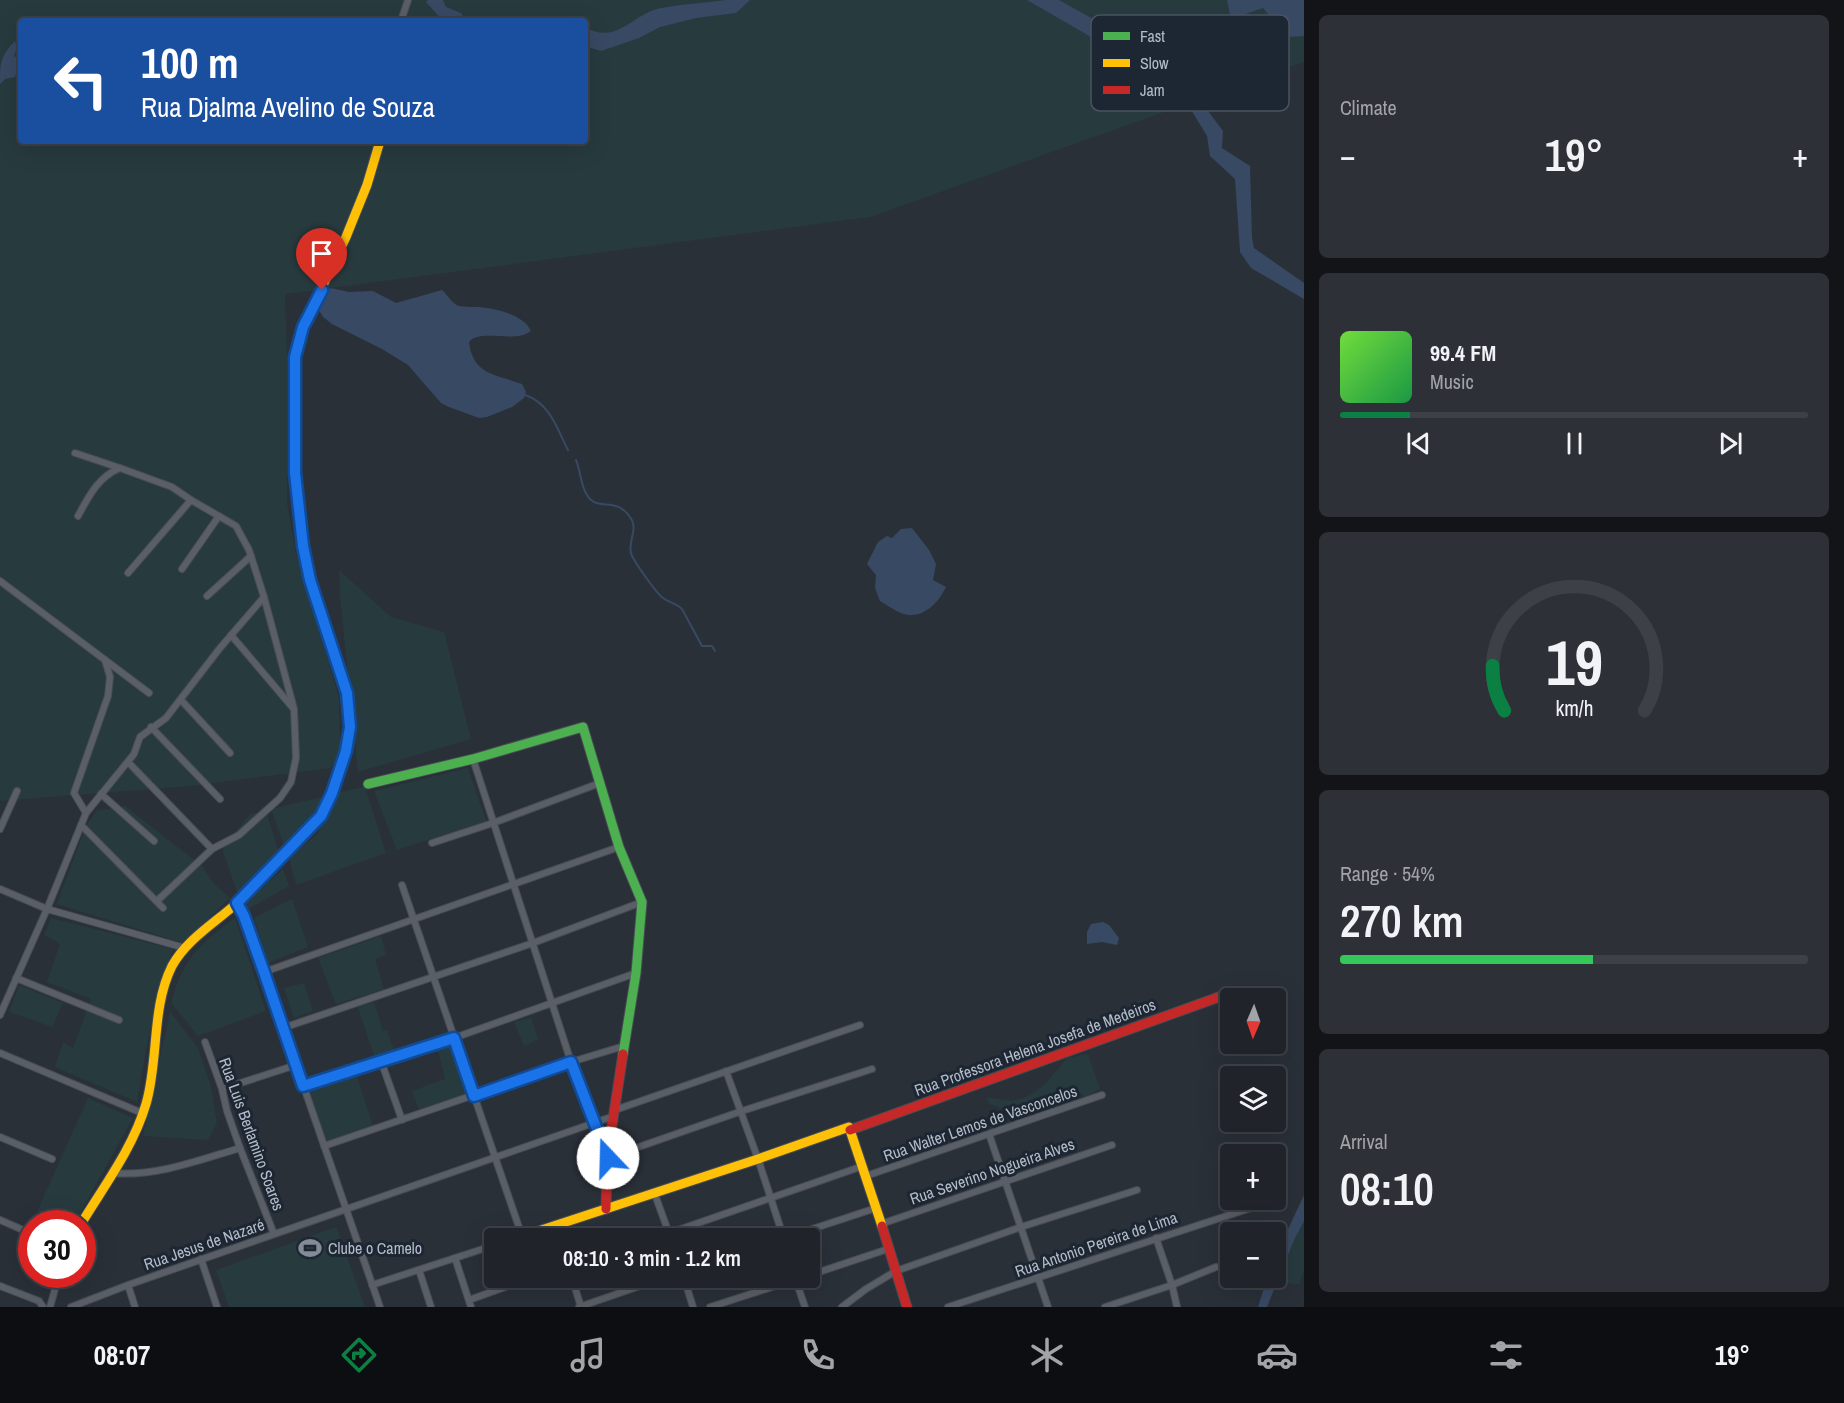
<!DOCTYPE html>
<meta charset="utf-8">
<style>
:root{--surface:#20242a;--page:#2d3036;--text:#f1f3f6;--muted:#a2a4a8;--line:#3d4147;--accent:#0b8043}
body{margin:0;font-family:"Archivo Narrow",sans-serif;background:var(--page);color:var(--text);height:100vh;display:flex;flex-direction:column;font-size:22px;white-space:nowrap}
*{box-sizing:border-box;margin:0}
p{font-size:20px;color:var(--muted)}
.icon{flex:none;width:33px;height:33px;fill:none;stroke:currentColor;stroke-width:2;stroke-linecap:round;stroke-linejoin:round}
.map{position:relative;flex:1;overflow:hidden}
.drawer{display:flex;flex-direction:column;gap:15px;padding:15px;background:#121417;width:540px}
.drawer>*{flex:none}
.banner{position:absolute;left:18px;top:18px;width:570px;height:126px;border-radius:6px;box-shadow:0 6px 24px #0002,0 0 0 2px var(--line);background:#1a4fa0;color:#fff;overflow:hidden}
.needle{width:39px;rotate:182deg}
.tools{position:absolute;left:1220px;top:988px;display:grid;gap:12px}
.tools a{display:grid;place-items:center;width:66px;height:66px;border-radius:6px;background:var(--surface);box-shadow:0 6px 24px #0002,0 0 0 2px var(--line);font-size:30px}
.speed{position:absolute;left:18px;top:1210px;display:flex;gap:12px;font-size:30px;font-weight:700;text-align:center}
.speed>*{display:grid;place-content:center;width:78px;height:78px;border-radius:50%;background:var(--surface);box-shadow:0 6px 24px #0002,0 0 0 2px var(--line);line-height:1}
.speed .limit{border:9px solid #d22;background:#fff;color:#111}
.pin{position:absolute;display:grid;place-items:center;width:51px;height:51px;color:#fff;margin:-62px -26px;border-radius:50% 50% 50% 0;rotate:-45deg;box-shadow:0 0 6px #0007}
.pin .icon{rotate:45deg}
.me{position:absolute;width:66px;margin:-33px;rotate:339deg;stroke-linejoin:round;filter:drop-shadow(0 0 4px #0008)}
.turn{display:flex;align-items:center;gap:21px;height:126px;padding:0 24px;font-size:27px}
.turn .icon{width:78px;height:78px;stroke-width:2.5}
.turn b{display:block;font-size:42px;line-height:51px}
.big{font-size:45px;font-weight:600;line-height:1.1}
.drawer .card{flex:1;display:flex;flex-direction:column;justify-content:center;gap:9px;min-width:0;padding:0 21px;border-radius:9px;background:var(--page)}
.drawer .dial{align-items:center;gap:0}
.dial svg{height:156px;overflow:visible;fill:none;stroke:var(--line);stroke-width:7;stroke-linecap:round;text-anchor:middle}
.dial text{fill:var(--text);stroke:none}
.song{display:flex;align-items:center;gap:18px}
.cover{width:72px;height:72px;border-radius:9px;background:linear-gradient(135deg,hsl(100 70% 55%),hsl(140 70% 35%))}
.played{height:6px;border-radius:3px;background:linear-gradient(90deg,var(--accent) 15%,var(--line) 15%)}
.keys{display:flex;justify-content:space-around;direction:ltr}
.heat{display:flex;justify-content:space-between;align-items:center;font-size:33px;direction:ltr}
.charge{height:9px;border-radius:4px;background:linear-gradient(90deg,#34c759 54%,var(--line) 0)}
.trip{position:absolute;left:484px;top:1228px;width:336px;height:60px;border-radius:6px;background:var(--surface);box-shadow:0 6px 24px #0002,0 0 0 2px var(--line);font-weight:600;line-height:60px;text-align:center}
.dock{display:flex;height:96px;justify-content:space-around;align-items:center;background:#0d0e11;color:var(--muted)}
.dock .icon{width:42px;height:42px}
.dock .current{color:var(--accent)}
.dock b{font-size:27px;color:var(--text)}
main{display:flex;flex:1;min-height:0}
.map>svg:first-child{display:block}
.green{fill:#273a3e;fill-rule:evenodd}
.water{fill:#384963}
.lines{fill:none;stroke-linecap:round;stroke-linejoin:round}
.stream{stroke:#384963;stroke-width:2}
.street-casing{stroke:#484c53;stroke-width:8}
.fast-casing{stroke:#484c53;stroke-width:11}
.slow-casing{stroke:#484c53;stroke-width:11}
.jam-casing{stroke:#484c53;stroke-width:11}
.street{stroke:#5a5e66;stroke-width:6}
.fast{stroke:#4caf50;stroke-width:9}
.slow{stroke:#ffc107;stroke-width:9}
.jam{stroke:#c62828;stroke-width:9}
.route-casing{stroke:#114b97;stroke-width:15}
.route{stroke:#1a73e8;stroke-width:10}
.labels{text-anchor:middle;stroke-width:6;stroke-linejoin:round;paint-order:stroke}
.street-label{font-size:16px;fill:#b4bcc9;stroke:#1d2633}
.poi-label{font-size:16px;fill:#b4bcc9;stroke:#1d2633;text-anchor:start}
.key{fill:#1d2633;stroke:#4a5360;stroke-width:1.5}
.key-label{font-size:16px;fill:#b4bcc9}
</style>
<main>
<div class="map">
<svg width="1304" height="1307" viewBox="0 0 1304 1307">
<rect width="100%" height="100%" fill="#2a3038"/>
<g class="green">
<path d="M 0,0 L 1304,0 L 1304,62 L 870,217 L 285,294 L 287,352 L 287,503 L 296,554 L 339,697 L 340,746 L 337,761 L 330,768 L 190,786 L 0,801 ZM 21,21 L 585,21 L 585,141 L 21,141 Z"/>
<polygon points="339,570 391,617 444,632 471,739 358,772 340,597"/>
<polygon points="468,768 486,821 397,850 374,791"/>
<polygon points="365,787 386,853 296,885 289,858 316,835 340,792"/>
<polygon points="330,795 285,848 271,809"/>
<polygon points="125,806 203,867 213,883 230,898 183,943 57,904 85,828 96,811"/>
<polygon points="266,811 279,852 239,897 222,849 250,814"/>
<polygon points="283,869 289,886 245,911 243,906"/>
<polygon points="292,899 308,947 268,963 254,918"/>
<path d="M 51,918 L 173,949 C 154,998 146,1050 137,1102 L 55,1067 L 63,1042 L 73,1048 L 91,999 L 47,982 L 60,944 L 44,935 Z"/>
<path d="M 235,918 L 266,1011 L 198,1036 L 171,1003 C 182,960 200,943 235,918 Z"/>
<polygon points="381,936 386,955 375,959 384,989 336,1004 318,958"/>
<polygon points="304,983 313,1011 294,1018 284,988"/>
<polygon points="19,985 63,1003 52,1027 9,1012"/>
<polygon points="374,1002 383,1031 387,1030 395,1053 375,1059 358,1007"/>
<polygon points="170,1012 198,1048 211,1087 217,1123 208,1140 143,1136"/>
<polygon points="531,1018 538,1039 524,1046 514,1022"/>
<polygon points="452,1045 468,1094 419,1109 412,1091 445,1079 438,1050"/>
<path d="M 1088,1054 L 1100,1089 L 1085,1097 L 1077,1090 L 1066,1102 L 1047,1110 L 1032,1105 L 1025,1109 L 1019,1116 L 990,1104 L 986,1097 C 995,1098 1006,1102 1015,1100 C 1038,1097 1053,1075 1067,1058 Z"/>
<polygon points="356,1074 373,1126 326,1141 307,1088"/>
<polygon points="88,1098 133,1118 74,1224 31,1225"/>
<polygon points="1304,1213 1304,1271 1299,1284 1291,1284 1284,1280 1285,1251"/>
<polygon points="336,1227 365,1307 229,1307 216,1270"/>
</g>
<g class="water">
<polygon points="428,0 443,0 446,7 461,13 466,21 443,21 426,2"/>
<path d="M 726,0 L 750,0 L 736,13 L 696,18 L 660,27 L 639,38 L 601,51 L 585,46 L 585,27 C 617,46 633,13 661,8 C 682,4 704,3 726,0 Z"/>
<polygon points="1027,0 1059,0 1093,19 1174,58 1208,111 1223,131 1222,148 1250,166 1252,238 1254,248 1304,283 1304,299 1251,268 1240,252 1235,179 1210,156 1207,136 1170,75 1154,65 1098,41"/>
<polygon points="1227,0 1304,0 1304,36 1288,37 1263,8 1231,19"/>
<path d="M 15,41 L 17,48 L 14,56 L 20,59 L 15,77 L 5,79 L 0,84 C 0,64 0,56 15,41 Z"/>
<path d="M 331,288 L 349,292 L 373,291 L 396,303 L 442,290 C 448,295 451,303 459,306 C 465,307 473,307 479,307 C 496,309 523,314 531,331 C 514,344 480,328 469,342 C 473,375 495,374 522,384 L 526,392 L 524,398 L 512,407 L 487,417 L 479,418 L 449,407 L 441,403 L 408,365 L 382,349 L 332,324 L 323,317 L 319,310 L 326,291 Z"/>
<path d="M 912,528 L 929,550 L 936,564 L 933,580 L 946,587 C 938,604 921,621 901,613 C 894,610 887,605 880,601 L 875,588 L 876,575 L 867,564 L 878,542 L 887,536 L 892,538 L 901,529 Z"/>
<polygon points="1103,922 1109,925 1119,938 1117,945 1102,942 1087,944 1087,932 1091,924"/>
<polygon points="1304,1195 1304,1221 1294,1240 1267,1307 1258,1307 1267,1278 1275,1278 1275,1257"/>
</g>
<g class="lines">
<g class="stream">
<path d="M 525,395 C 550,403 557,429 568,450"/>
<path d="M 576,460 C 581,472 581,490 590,499 C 601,510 616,497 630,517 C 639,529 628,539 631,553 C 632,559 657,594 663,598 C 670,603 676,603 682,609 L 702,646 L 712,646 L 715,651"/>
</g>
<g class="street-casing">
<g id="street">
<polyline points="401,21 408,0"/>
<polyline points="75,453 120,468"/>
<path d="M 78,516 C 89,496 98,477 120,468 L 172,487 L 191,500 L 236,526 L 249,550 L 264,597 L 294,709 L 296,758 L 291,782 L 280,798 L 239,835 L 212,849"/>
<polyline points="182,569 219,516"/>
<polyline points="128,573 191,500"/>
<polyline points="0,581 149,693"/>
<polyline points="207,596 251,556"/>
<polyline points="231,635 293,708"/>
<polyline points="181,700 230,753"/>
<polyline points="151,727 220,799"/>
<polyline points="473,759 571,1062 607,1158 742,1111 872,1069"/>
<polyline points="128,762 212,849 157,901"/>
<polyline points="101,794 154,841"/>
<polyline points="86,813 134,754 140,737 166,718 220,648 264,597"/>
<polyline points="81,825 163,908"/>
<polyline points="0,829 17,791"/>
<polyline points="432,843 493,823 600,783"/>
<polyline points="402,885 522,1236"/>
<polyline points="0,889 47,909 185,948"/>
<polyline points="237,903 244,917 264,972 380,1307"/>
<polyline points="264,972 619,847"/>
<polyline points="16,978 119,1020"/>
<polyline points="0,1015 47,909 86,813 74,793 108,696 110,677 105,660"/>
<polyline points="283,1028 533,943 642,902"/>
<polyline points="205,1042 222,1089 227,1111 240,1148 274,1234"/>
<polyline points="0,1053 142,1113"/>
<polyline points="381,1061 402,1120"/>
<polyline points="726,1071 758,1159 784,1239"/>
<polyline points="303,1086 454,1038 636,973"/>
<polyline points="222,1089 296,1065"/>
<polyline points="615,1110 860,1025"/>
<polyline points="989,1134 1048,1307"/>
<polyline points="0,1137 52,1159"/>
<polyline points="324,1146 571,1062 624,1046"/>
<path d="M 112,1173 C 156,1177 199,1160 240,1148"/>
<polyline points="866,1176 1102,1095"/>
<polyline points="654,1192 671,1239"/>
<polyline points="0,1220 32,1234"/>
<polyline points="881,1224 1112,1145"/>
<polyline points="556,1226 560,1239"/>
<polyline points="1156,1238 1172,1285 1177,1307"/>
<polyline points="652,1239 863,1166"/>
<polyline points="782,1239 876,1208"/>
<polyline points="455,1258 471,1307"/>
<polyline points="201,1259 217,1307"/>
<polyline points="419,1270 431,1307"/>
<polyline points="810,1275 888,1249"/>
<polyline points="572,1278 581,1307"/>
<polyline points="684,1278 693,1307"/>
<polyline points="795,1278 805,1307"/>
<polyline points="128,1285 135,1307"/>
<polyline points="372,1285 495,1245"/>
<polyline points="0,1286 39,1301 43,1307"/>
<polyline points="469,1300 530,1278"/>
<polyline points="50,1307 59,1275"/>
<polyline points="71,1307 128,1285 614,1116"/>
<polyline points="579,1307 663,1278"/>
<polyline points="710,1307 800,1278"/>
<polyline points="842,1307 866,1289 896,1271 1021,1227 1137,1190"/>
<polyline points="948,1307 1254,1207"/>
<polyline points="1105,1307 1172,1285 1216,1267"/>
</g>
</g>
<g class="fast-casing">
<g id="fast">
<path d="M 295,456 C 295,496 300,544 311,583 C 317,604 323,624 331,644 C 338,664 348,687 350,709 C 352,733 345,755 337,776 C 332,791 328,806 319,818"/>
<polyline points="368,784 473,759 583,727 619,847 642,902 636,973 623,1054"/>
</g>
</g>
<g class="slow-casing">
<g id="slow">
<polyline points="295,456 295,357 303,327 346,237 367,185 380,141"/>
<path d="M 81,1224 C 104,1186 133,1148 146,1104 C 159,1060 151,1008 172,966 C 187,939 215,923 237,903 C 266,876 293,847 319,818"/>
<polyline points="514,1239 758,1159 849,1127 882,1226"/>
</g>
</g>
<g class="jam-casing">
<g id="jam">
<polyline points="850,1130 1230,993"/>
<polyline points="606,1209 607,1158 623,1054"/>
<polyline points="882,1226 907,1307"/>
</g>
</g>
<use href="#street" class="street"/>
<use href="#fast" class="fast"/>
<use href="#slow" class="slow"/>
<use href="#jam" class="jam"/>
</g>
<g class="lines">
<g class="route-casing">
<polyline id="route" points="322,290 303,327 295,357 295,473 303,546 310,580 347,693 350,727 346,751 332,793 321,816 237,903 244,916 264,972 303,1086 454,1038 474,1096 571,1062 608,1158"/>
</g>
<use href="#route" class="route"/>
</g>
<defs>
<g id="stadium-bare" transform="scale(1.8)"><path d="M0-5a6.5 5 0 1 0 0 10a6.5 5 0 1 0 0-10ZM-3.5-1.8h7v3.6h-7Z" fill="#848b96" stroke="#1d2633" stroke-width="2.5" paint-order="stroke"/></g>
</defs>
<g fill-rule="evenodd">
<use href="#stadium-bare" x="310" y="1248"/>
</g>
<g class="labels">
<g class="street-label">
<text transform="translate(1035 1047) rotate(-20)" y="6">Rua Professora Helena Josefa de Medeiros</text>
<text transform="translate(980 1123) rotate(-19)" y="6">Rua Walter Lemos de Vasconcelos</text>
<text transform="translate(252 1134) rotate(70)" y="6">Rua Luis Berlamino Soares</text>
<text transform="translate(992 1171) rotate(-19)" y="6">Rua Severino Nogueira Alves</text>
<text transform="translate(204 1244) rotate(-19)" y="6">Rua Jesus de Nazaré</text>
<text transform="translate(1096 1244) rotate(-19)" y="6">Rua Antonio Pereira de Lima</text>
</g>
<g class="poi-label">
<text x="328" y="1254">Clube o Camelo</text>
</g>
</g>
<rect x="1091" y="15" width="198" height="96" rx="9" class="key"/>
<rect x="1103" y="32" width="27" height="8" fill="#4caf50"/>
<rect x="1103" y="59" width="27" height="8" fill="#ffc107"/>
<rect x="1103" y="86" width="27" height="8" fill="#c62828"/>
<g class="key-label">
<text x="1140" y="42">Fast</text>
<text x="1140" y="69">Slow</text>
<text x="1140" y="96">Jam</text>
</g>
</svg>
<div class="tools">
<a><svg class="needle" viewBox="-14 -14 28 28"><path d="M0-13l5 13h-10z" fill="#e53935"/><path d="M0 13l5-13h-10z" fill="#a2a4a8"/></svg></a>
<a><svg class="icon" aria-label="layers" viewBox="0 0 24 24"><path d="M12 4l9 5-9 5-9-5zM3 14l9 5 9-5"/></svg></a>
<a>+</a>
<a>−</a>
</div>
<div class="speed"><div class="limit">30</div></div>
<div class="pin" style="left:322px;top:290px;background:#d93025"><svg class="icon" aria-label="arrive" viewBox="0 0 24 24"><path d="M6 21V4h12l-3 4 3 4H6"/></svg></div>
<svg class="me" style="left:608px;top:1158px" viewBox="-20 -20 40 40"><circle r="19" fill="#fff"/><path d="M0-13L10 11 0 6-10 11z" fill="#1a73e8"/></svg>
<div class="trip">08:10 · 3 min · 1.2 km</div>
<div class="banner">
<div class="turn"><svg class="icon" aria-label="left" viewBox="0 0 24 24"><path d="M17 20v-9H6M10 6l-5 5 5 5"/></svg><div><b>100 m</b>Rua Djalma Avelino de Souza</div></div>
</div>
</div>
<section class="drawer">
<div class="card"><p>Climate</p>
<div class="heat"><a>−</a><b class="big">19°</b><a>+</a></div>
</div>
<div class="card">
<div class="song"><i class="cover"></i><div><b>99.4 FM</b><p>Music</p></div></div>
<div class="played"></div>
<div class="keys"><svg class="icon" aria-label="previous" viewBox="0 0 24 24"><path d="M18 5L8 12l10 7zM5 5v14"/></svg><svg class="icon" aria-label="pause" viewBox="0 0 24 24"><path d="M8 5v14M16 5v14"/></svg><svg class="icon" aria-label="next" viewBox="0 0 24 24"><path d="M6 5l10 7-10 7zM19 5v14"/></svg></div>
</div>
<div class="card dial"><svg viewBox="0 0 100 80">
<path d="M14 69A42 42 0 1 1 86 69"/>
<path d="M14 69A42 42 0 0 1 8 46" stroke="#0b8043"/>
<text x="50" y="56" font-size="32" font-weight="700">19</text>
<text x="50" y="72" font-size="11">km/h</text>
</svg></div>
<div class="card"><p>Range · 54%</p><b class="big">270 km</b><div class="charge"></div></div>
<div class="card"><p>Arrival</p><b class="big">08:10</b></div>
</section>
</main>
<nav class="dock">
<b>08:07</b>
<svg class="icon current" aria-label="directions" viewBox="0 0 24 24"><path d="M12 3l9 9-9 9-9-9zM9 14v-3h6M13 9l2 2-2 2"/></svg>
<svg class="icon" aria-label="music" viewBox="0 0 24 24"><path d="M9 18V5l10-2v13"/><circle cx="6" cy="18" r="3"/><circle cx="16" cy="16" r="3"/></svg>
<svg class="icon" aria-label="phone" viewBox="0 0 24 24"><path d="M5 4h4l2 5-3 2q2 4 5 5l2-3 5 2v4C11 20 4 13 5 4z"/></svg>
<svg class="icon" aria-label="climate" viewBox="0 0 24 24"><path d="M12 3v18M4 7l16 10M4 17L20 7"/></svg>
<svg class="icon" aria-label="car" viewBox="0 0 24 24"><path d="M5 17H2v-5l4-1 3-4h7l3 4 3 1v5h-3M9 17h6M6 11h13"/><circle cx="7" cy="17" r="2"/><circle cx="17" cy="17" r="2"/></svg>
<svg class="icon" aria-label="filters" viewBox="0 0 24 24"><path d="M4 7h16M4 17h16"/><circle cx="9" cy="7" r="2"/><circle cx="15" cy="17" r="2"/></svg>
<b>19°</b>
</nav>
